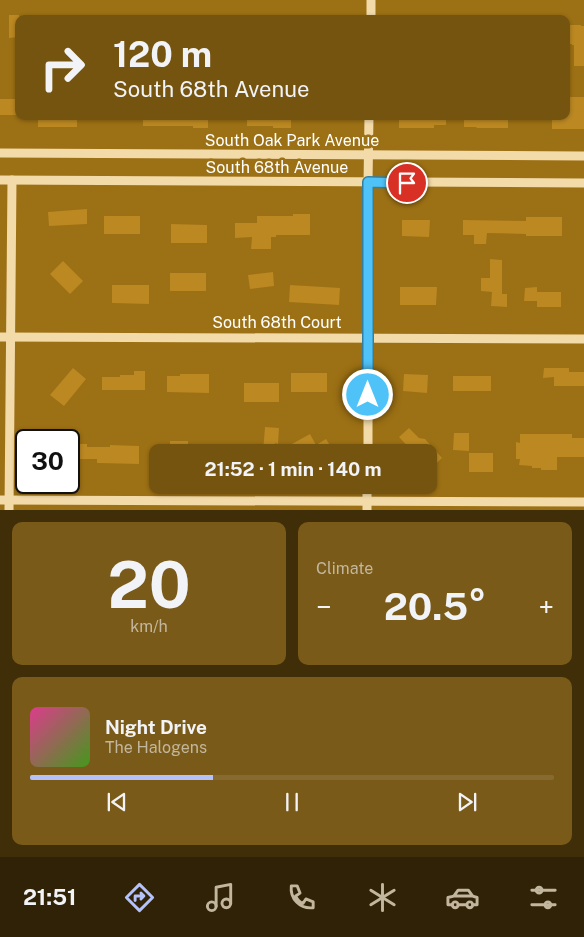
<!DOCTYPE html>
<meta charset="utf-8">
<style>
:root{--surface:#75540f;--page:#7a5a18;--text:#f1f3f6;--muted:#c2b79e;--line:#866a2f;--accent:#b5c2fa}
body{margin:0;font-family:"Public Sans",sans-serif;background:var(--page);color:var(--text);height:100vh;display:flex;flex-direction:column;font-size:19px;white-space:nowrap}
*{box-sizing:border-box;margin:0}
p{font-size:16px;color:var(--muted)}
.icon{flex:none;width:28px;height:28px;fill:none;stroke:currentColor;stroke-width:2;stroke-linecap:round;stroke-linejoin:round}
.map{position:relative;height:510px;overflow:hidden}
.sheet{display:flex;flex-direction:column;gap:12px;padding:12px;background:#402e08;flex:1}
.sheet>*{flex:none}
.guide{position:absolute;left:15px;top:15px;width:555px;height:105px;border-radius:10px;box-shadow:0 1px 4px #0004;background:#75540f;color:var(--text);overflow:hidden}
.speed{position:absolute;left:15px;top:429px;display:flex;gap:10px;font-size:25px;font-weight:700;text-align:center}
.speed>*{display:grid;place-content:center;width:65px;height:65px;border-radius:50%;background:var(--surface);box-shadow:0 1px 4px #0004;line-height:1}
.speed .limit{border:2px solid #111;border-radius:8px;background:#fff;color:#111}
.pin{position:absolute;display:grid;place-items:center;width:42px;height:42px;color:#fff;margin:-21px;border:2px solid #fff;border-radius:50%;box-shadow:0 1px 5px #0007}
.me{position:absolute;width:55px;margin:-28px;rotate:0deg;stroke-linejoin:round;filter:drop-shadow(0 0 4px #0008)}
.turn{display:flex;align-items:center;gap:18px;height:105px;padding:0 15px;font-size:22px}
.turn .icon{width:65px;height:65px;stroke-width:2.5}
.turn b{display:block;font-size:35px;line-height:42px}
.big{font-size:38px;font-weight:700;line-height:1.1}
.sheet .widget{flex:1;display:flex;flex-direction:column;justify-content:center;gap:8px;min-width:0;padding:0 18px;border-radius:10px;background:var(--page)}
.sheet .dial{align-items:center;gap:0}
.dial b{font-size:65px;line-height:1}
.song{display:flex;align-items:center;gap:15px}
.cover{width:60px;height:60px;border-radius:8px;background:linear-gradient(135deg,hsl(330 70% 55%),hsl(100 70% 35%))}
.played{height:5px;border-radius:2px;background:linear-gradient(90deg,var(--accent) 35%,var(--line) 35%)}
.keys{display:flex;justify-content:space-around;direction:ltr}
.heat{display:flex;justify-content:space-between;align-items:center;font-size:28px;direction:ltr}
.sheet .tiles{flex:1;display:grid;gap:12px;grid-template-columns:1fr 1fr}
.widget:last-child{grid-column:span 2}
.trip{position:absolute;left:149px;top:444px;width:288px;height:50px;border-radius:10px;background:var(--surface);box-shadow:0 1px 4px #0004;font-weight:700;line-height:50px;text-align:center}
.tabs{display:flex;height:80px;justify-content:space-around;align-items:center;background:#2f2206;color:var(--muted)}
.tabs .icon{width:35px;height:35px}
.tabs .active{color:var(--accent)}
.tabs b{font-size:22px;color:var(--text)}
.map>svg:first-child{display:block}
.building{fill:#b82}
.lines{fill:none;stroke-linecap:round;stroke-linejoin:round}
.minor{stroke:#f3daa9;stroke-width:9}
.route-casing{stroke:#337fa1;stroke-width:12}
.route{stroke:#4fc3f7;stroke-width:9}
.labels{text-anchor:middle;stroke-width:5;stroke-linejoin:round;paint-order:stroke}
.street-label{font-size:16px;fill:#fff;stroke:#9c7014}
</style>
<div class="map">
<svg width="584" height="510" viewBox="0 0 584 510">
<rect width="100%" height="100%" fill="#9c7014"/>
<g class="building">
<polygon points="9,15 19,15 19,37 9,38"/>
<polygon points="566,25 581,25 581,26 584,26 584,66 574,66 574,45 572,45 572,44 566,44"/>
<polygon points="566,97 584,97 584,129 552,129 552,116 566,116"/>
<rect x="0" y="99" width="19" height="16"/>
<rect x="38" y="116" width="39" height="11"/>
<polygon points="143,116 208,116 208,128 193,128 193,126 143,126"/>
<polygon points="247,116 291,116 291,128 273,128 273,126 247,126"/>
<polygon points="399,116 446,116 446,125 434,125 434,128 399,128"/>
<polygon points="464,116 508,116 508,128 477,128 476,127 464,127"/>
<polygon points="87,209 87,224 49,226 48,212"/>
<polygon points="293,214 310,214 310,235 276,235 276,237 271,237 271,249 251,249 252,237 235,238 235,223 257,223 257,216 293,216"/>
<rect x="104" y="216" width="36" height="18"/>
<polygon points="526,217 562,217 562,236 526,236 526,234 487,233 486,244 474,244 474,235 463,235 463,220 526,221"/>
<polygon points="402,220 430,220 429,237 402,236"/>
<polygon points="171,224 207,225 207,243 171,243"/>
<polygon points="490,259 502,260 502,294 507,294 507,307 491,306 492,292 481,291 481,278 490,278"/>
<polygon points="63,261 83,281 70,294 50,274"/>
<polygon points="273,272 274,286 250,289 248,275"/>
<rect x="170" y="273" width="36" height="18"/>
<polygon points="112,285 149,285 149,304 112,303"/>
<polygon points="290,285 340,288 339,305 289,302"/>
<polygon points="400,287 437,287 436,305 400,305"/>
<polygon points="537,287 537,292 561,292 561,307 537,307 537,301 524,301 525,288"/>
<polygon points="73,368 86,379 64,406 50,395"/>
<polygon points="544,368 569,368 569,372 584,372 584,386 554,386 554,377 543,378"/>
<polygon points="134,371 145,371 145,390 102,390 102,377 120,377 120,375 134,375"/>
<rect x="291" y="373" width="36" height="19"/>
<polygon points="180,374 209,374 209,393 167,392 167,376 180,376"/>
<polygon points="404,374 428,375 427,393 403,391"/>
<rect x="453" y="376" width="38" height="15"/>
<rect x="244" y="383" width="35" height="19"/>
<polygon points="265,427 279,428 278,444 275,443 274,452 263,452"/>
<polygon points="409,428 419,438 425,439 442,458 428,471 428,452 413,452 399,437"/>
<polygon points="454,433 469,433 469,451 453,450"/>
<polygon points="310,434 316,445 326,439 334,452 303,452 314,446 292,444"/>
<polygon points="520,434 572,434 572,438 584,438 584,457 557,457 557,470 541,470 541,468 532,468 532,466 519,465 520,459 516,459 516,442 520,443"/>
<rect x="170" y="441" width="18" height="11"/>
<polygon points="69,444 87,444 87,447 110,447 110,445 139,446 139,464 97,463 97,459 69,459"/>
<rect x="469" y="453" width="24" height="19"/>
</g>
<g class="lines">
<g class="minor">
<polyline points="371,19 371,0"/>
<polyline points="0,153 584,156"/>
<polyline points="0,180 584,183"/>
<polyline points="0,337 584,339"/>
<polyline points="368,452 368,183 369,116"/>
<polyline points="0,500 584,502"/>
<polyline points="9,510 12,180"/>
<polyline points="367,510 367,485"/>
</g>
</g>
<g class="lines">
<g class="route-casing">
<polyline id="route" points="368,395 368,182 407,183"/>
</g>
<use href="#route" class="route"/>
</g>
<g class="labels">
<g class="street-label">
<text x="292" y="146">South Oak Park Avenue</text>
<text x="277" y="173">South 68th Avenue</text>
<text x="277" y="328">South 68th Court</text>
</g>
</g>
</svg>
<div class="speed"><div class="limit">30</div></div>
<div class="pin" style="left:407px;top:183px;background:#d93025"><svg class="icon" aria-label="arrive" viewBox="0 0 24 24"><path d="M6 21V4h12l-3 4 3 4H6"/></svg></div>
<svg class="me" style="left:368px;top:395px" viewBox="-20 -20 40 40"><circle r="17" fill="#4fc3f7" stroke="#fff" stroke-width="3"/><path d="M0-11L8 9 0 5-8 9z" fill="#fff"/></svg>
<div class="trip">21:52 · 1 min · 140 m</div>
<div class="guide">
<div class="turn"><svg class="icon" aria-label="right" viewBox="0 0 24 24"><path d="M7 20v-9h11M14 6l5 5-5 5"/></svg><div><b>120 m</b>South 68th Avenue</div></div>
</div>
</div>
<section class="sheet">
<div class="tiles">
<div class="widget dial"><b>20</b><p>km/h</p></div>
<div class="widget"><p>Climate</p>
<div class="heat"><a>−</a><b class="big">20.5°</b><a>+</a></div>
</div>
<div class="widget">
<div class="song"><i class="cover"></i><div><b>Night Drive</b><p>The Halogens</p></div></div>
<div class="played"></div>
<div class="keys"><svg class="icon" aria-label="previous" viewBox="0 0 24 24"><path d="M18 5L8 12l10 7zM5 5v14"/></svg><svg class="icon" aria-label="pause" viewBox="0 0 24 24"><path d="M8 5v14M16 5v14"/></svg><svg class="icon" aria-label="next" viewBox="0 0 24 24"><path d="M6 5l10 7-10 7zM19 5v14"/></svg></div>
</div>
</div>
</section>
<nav class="tabs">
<b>21:51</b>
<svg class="icon active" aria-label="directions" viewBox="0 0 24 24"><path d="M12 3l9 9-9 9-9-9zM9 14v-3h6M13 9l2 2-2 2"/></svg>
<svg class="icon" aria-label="music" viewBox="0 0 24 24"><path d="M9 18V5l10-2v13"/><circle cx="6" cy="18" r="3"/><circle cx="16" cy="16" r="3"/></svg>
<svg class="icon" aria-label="phone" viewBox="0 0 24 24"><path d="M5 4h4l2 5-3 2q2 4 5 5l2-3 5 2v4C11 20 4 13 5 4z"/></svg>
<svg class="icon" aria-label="climate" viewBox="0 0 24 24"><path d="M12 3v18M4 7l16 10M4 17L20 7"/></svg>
<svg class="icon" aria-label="car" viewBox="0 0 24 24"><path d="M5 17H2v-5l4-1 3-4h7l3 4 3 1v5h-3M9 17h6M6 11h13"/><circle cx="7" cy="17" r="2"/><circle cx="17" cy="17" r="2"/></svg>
<svg class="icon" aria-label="filters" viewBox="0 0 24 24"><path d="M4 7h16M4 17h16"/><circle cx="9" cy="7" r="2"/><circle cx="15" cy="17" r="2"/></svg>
</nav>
